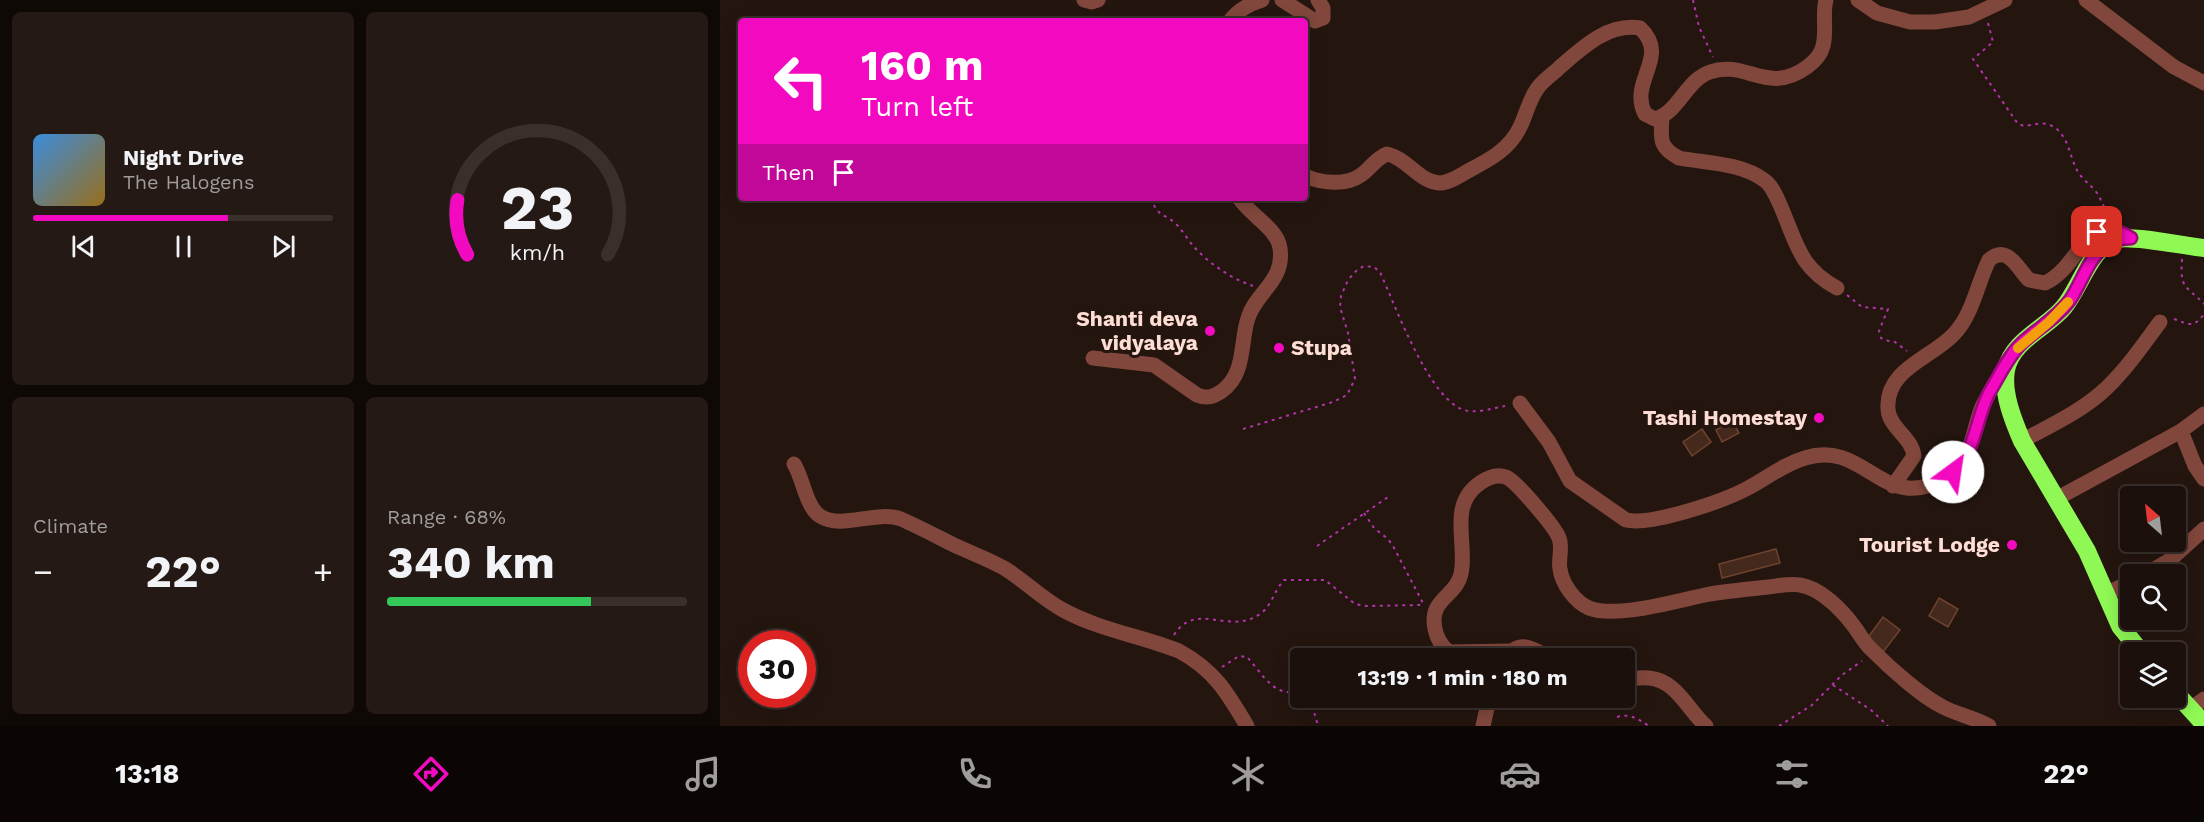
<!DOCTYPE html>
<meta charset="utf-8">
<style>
:root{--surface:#1b100b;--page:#241914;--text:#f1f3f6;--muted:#a09d9d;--line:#39302c;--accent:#f30ac0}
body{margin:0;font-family:"Work Sans",sans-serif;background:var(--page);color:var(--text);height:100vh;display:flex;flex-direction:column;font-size:22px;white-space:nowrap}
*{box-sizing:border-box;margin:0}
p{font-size:20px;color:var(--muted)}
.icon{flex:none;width:33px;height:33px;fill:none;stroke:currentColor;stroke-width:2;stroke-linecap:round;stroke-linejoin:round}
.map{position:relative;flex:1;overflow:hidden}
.drawer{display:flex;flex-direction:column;gap:12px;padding:12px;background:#0f0906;width:720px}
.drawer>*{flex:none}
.guide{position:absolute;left:18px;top:18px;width:570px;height:183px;border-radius:6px;box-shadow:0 3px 15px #0003,0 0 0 2px var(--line);background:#f30ac0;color:#fff;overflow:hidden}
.needle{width:39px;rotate:332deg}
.fabs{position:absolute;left:1400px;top:486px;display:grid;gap:12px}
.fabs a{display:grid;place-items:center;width:66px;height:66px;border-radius:6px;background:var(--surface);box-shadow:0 3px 15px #0003,0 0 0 2px var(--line);font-size:30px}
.speed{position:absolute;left:18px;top:630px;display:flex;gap:12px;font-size:30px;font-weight:700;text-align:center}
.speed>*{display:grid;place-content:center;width:78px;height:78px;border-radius:50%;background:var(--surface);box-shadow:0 3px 15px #0003,0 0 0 2px var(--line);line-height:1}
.speed .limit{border:9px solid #d22;background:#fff;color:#111}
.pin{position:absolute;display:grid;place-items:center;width:51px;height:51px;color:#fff;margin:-26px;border-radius:12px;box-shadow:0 3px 9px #0006}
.me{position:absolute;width:66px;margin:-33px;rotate:31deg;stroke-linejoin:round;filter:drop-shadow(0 0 4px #0008)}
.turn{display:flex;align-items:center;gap:21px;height:126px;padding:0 24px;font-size:27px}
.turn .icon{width:78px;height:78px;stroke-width:2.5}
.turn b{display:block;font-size:42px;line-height:51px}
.then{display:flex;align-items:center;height:57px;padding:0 24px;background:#0003;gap:12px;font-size:22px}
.big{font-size:45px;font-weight:700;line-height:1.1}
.drawer .card{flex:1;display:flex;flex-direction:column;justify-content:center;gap:9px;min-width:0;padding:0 21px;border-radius:9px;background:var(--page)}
.drawer .dial{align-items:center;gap:0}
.dial svg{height:156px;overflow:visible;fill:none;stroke:var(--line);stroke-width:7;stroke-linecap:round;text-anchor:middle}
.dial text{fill:var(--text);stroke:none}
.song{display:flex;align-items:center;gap:18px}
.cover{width:72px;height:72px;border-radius:9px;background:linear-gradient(135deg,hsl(210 70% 55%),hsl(40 70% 35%))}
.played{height:6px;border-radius:3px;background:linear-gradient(90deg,var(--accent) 65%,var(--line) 65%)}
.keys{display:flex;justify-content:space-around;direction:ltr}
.heat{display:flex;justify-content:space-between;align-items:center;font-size:33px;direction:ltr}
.charge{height:9px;border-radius:4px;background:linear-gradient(90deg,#34c759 68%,var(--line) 0)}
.drawer .tiles{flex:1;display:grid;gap:12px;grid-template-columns:repeat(2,1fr)}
.trip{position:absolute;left:570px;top:648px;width:345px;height:60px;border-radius:6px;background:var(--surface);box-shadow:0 3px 15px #0003,0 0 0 2px var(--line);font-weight:700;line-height:60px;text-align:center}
.tabs{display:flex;height:96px;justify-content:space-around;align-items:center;background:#0b0604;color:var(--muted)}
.tabs .icon{width:42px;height:42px}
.tabs .current{color:var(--accent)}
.tabs b{font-size:27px;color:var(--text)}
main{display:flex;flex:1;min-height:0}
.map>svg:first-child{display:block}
.building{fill:#44291c;stroke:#6f432f;stroke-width:1.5}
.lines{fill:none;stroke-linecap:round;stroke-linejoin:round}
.path{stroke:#b134aa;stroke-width:2;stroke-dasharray:3 4.5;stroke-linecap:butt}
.minor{stroke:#81473c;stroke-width:15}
.highway{stroke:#8ff854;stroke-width:18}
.route-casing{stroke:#9e067d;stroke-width:15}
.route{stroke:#f30ac0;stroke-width:10}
.slow{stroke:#f59e0b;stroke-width:10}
.poi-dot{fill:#f30ac0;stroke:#24150f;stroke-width:2}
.labels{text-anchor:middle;stroke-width:6;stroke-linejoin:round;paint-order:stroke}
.poi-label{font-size:21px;font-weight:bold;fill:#fdddd4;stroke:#24150f;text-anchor:end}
</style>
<main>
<section class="drawer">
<div class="tiles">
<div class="card">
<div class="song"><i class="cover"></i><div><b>Night Drive</b><p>The Halogens</p></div></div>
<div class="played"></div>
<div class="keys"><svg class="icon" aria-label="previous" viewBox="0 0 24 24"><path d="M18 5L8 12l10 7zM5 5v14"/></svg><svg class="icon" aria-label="pause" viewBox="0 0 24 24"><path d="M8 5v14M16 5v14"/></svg><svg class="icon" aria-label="next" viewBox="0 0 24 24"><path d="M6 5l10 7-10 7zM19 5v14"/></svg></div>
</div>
<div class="card dial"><svg viewBox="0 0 100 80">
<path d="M14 69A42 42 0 1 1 86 69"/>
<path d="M14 69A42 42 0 0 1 9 41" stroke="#f30ac0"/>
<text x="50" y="56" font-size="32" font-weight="700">23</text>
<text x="50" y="72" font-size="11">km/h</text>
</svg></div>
<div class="card"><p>Climate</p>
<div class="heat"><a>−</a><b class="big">22°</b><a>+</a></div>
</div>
<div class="card"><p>Range · 68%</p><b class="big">340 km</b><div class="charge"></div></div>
</div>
</section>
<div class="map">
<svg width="1484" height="726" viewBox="0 0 1484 726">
<rect width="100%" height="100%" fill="#24150f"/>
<g class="building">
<polygon points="1012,421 1019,433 1002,442 996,430"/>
<polygon points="982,429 991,442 972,456 963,442"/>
<polygon points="1056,549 1060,563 1002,578 999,564"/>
<polygon points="1219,598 1238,609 1228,627 1209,616"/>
<polygon points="1163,617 1180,630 1163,652 1146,640"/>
</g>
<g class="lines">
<g class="path">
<polyline points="973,0 979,27 993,57"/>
<path d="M 1268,23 L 1273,42 L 1253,59 L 1298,124 C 1308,129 1319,120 1330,125 C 1349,133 1349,157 1358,172 C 1363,180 1371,185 1377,193 C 1382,201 1385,210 1389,218"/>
<path d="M 431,198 C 438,218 443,212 456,224 C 463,231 468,240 474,247 C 490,264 510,278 533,286"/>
<path d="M 1462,259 C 1460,290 1465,284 1484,304"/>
<polyline points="1127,295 1142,307 1168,309 1159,331 1161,338 1164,340 1175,342 1187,351"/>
<path d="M 1454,319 C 1469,324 1473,329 1484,314"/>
<path d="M 523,429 L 613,402 L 627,395 L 635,379 L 628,333 L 620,307 L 621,296 L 628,280 L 637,270 L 644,266 L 654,267 L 660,272 C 675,305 709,399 744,410 C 756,414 773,408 785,406"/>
<polyline points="644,513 654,528 668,539 673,546 704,605"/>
<polyline points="597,546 671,495"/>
<path d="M 454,635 C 476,600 509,636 540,614 C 551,607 555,589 564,580 L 605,580 L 635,604 L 646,606 L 703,605"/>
<path d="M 502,667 L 519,656 L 527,657 C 542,673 555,700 580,690"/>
<polyline points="1113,685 1151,710 1168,726"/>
<path d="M 596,698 C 595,709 592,717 600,726"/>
<path d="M 897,717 C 910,713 918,719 929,726"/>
<polyline points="1059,726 1092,705 1122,675 1142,661"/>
</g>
<g class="minor">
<polyline points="364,0 372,2 378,0"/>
<polyline points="562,0 595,21 603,18 603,8 598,0"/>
<polyline points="1138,0 1157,13 1190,22 1215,22 1249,17 1285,0"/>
<polyline points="1366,0 1454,67 1484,83"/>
<path d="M 510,21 C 518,10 529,4 542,0"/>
<path d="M 942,117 C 941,138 938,147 959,158 C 986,163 1021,163 1044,180 C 1052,185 1057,198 1061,207 C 1077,244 1079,267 1117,288"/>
<path d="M 585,176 C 601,183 626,186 641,175 C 651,168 655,159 667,154 C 687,158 698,181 719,183 C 729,183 739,176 748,171 C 769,160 790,149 800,127 C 806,115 809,100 817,89 C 822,81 833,74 840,67 C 863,47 888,23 920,28 C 951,57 908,81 925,114 L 935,119 C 959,112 966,80 990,72 C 1026,59 1047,96 1087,67 C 1094,62 1101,54 1103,46 C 1107,31 1102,14 1106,0"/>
<path d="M 373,358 L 434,365 L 477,395 C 487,399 493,397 502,391 C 526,374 520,342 528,318 C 536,292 565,281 560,248 C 557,228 530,215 519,198"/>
<path d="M 800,403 L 829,442 L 850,481 L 906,520 C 931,526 1004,501 1028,488 C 1047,478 1064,464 1085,458 C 1148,438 1163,521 1233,473 C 1252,459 1253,428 1262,407 C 1269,392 1278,378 1287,363"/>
<polyline points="1461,431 1475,466 1484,479"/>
<path d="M 1302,441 C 1329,426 1358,413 1381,393 C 1404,373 1422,346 1440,322"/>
<path d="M 74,464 C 83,478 86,507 100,516 C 122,530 155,510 181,519 C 199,527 216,536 234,545 C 251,553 268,559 284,568 C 304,580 322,599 343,610 C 380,630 421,636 459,651 C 494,670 507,692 527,726"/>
<path d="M 1173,486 L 1194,456 C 1192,437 1169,428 1168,409 C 1165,369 1212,358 1234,334 C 1253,314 1257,284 1269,260 C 1288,244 1297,268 1309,280 L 1325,283 C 1362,266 1362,211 1411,238"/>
<polyline points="1336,499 1461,431 1484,414"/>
<polyline points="1426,574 1450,560 1484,529"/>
<polyline points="1386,594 1410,582"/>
<path d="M 792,651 L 729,652 C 721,646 717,639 715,629 C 708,596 740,598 742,567 C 745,536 730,504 760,483 C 767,478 777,474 786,477 C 796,481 835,527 839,538 C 843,548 838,559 840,569 C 842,584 855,602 869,608 C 897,619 959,600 990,594 C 1009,591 1029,589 1048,587 C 1058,586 1070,583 1080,585 C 1100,588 1121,609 1133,625 C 1140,634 1144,643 1152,650 C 1170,668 1201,696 1223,707 C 1238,715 1254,717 1269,726"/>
<path d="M 787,658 C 799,638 814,649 830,658"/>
<path d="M 904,680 C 912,679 921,677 929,678 C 956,680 968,710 986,726"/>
<polyline points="1470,709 1484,699"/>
<polyline points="763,726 767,708 772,698"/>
</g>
<g class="highway">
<path d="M 1421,652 L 1400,626 L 1367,551 L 1302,441 C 1293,420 1282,393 1286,370 C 1292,340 1327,328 1344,307 C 1360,288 1371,246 1397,239 C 1413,235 1464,246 1484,248"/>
<polyline points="1455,692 1484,724"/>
</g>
</g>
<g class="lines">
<g class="route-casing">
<path id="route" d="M 1233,472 C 1255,454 1256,418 1269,393 C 1279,377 1288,356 1302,343 C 1318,328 1337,318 1350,300 C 1362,282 1368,259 1385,246 C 1393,239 1401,239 1411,238 C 1399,231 1391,228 1377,232"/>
</g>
<use href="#route" class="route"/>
<polyline class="slow" points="1298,348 1329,322 1348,302"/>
</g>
<g class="poi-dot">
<circle cx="490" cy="331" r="6"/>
<circle cx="559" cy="348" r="6"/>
<circle cx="1099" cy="418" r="6"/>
<circle cx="1292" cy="545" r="6"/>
</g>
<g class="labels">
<g class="poi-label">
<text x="478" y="326">Shanti deva<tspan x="478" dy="24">vidyalaya</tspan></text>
<text x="571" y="355" text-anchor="start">Stupa</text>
<text x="1087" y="425">Tashi Homestay</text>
<text x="1280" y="552">Tourist Lodge</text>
</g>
</g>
</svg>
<div class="fabs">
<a><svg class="needle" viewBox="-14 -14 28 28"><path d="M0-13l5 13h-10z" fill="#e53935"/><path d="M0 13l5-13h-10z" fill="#a09d9d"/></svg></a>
<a><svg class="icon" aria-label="search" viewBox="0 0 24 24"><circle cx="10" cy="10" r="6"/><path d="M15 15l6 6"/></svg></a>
<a><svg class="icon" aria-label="layers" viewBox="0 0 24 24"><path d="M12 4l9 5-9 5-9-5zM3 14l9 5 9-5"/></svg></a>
</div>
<div class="speed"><div class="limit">30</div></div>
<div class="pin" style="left:1377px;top:232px;background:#d93025"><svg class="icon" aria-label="arrive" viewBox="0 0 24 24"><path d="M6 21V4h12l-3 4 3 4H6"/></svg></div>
<svg class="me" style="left:1233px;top:472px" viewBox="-20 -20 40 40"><circle r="19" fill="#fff"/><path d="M0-13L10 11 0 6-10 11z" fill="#f30ac0"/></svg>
<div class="trip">13:19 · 1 min · 180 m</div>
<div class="guide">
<div class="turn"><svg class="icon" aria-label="left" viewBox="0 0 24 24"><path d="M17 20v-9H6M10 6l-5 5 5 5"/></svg><div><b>160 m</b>Turn left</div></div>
<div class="then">Then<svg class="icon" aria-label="arrive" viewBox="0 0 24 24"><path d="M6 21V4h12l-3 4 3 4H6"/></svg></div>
</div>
</div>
</main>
<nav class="tabs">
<b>13:18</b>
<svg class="icon current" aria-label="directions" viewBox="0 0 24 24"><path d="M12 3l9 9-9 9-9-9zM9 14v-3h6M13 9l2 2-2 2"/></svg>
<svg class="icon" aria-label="music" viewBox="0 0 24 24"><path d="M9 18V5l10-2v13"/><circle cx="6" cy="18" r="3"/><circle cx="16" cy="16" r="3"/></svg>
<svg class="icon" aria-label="phone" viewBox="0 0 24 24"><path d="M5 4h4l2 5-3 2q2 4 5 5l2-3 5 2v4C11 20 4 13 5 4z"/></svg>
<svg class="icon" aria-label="climate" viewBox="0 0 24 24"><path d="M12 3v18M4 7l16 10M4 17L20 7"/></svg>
<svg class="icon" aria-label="car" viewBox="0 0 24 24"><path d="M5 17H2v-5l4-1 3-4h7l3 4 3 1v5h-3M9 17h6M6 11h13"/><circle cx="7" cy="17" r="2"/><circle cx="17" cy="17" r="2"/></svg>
<svg class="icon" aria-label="filters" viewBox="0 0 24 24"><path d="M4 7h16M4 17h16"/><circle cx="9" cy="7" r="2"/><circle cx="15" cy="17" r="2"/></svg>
<b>22°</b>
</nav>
